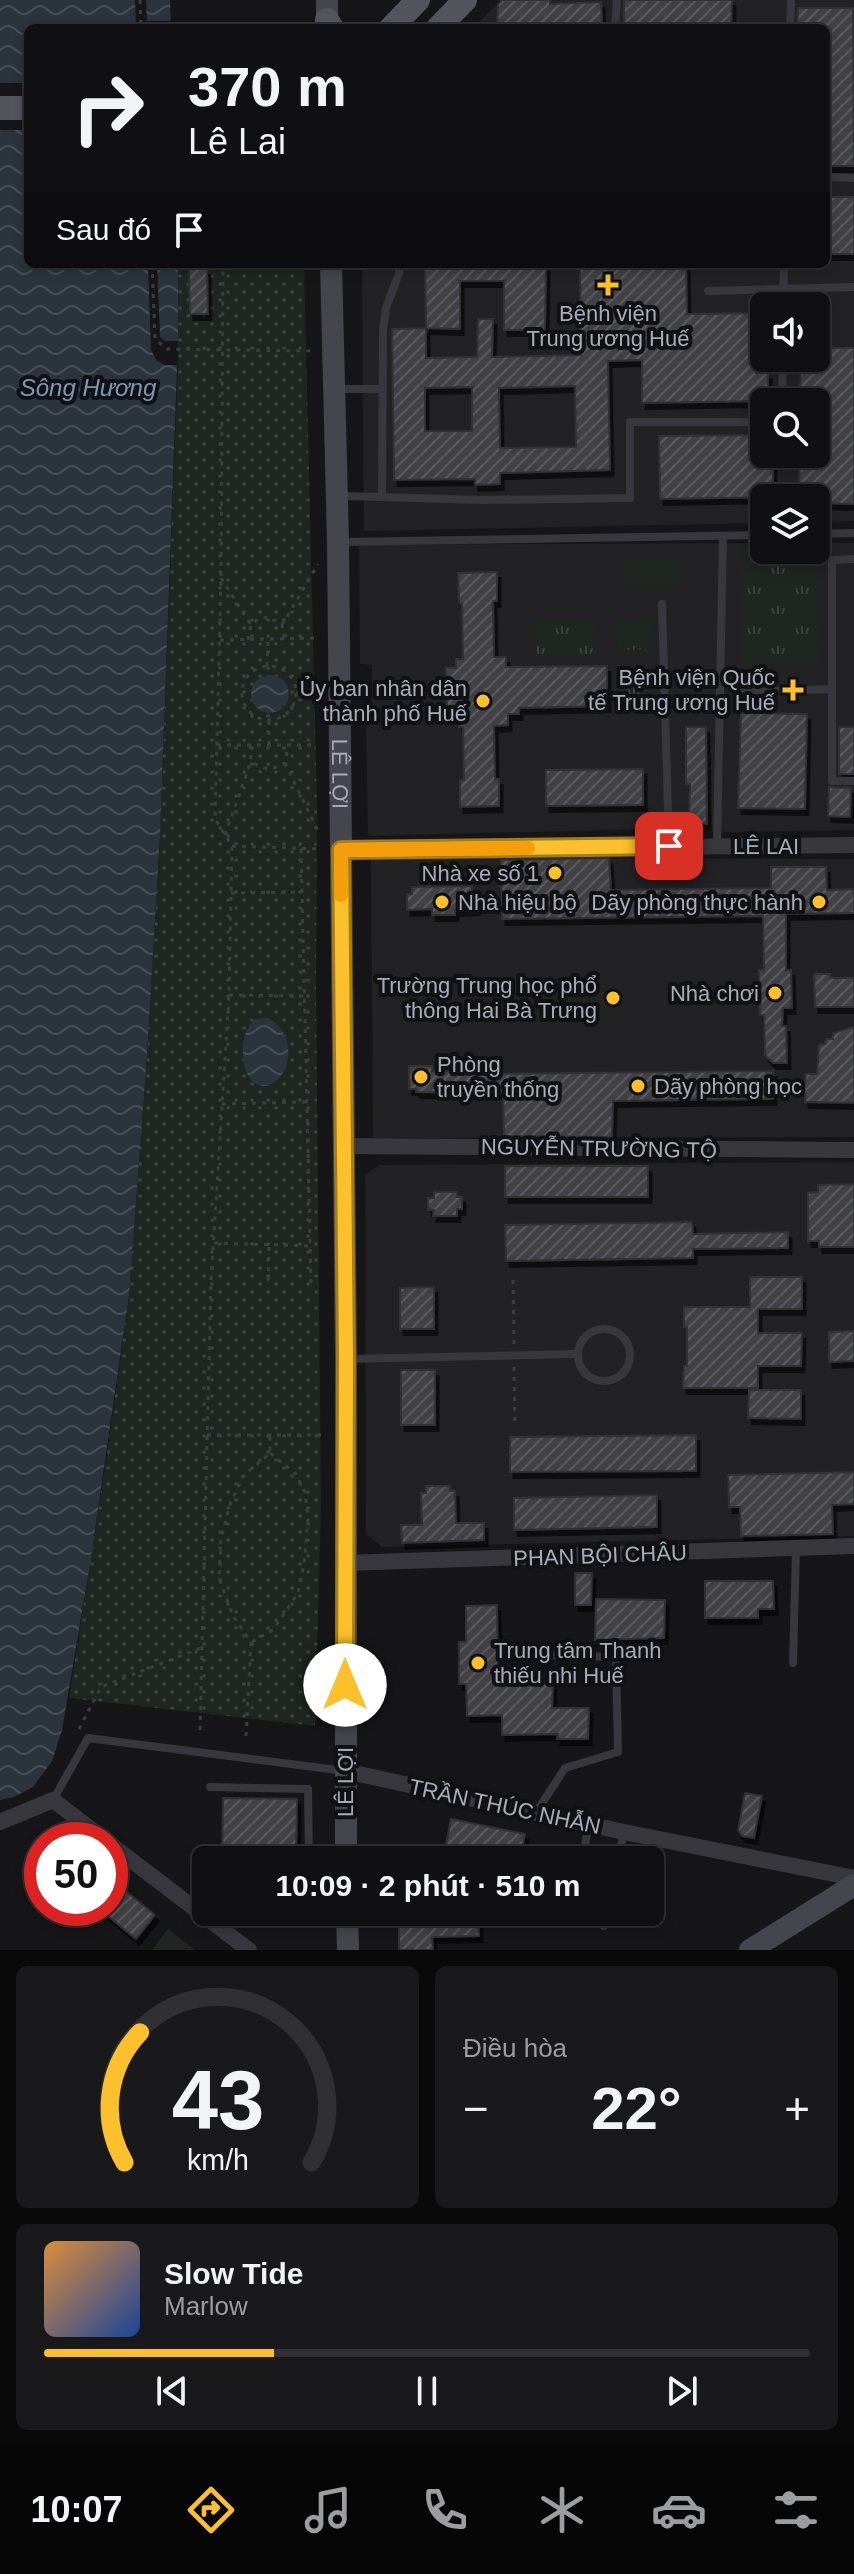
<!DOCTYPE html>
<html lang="vi">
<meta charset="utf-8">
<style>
:root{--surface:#101012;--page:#19191b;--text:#f1f3f6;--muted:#9c9d9f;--line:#303032;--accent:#fbc02b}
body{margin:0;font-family:Arial,sans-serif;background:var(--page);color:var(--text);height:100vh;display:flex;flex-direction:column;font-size:30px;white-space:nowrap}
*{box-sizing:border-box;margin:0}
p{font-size:26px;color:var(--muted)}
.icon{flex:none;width:44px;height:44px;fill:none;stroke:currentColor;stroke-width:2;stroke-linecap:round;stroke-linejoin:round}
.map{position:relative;height:1950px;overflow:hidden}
.panel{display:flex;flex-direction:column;gap:16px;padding:16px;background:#09090a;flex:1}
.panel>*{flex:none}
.top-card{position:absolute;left:24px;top:24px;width:806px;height:244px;border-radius:12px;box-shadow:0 4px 12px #0003,0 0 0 2px var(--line);background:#101012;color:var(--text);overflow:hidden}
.tools{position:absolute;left:750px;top:292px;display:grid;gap:16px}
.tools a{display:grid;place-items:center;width:80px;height:80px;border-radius:12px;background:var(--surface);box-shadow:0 4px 12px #0003,0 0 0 2px var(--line);font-size:40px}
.speed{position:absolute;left:24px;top:1822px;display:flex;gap:16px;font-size:40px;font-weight:700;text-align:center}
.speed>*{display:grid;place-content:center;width:104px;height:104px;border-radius:50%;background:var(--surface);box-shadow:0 4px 12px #0003,0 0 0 2px var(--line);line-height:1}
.speed .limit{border:12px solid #d22;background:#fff;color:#111}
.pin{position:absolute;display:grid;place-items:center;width:68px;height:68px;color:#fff;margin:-34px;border-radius:16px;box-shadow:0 4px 12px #0006}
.me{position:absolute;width:88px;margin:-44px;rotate:0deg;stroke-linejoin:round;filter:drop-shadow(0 0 6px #0008)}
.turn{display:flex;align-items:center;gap:28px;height:168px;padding:0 32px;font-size:36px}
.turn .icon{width:104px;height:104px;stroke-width:2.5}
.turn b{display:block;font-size:56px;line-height:68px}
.then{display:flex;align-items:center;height:76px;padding:0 32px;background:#0003;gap:16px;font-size:30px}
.big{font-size:60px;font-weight:700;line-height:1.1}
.panel .card{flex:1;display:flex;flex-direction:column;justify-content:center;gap:12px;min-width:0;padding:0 28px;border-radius:12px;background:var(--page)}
.panel .dial{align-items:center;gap:0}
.dial svg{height:208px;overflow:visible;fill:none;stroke:var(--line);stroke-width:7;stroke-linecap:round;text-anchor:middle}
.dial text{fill:var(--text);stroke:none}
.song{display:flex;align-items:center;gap:24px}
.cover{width:96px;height:96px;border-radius:12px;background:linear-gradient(135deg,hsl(30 70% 55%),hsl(220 70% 35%))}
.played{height:8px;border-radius:4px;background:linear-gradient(90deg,var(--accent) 30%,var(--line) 30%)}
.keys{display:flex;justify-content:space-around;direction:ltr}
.heat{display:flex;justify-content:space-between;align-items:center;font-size:44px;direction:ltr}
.panel .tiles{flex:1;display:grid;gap:16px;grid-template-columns:1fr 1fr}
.card:last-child{grid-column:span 2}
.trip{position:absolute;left:192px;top:1846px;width:472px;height:80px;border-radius:12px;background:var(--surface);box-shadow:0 4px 12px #0003,0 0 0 2px var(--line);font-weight:700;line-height:80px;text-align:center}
.tabs{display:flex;height:128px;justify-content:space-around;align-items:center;background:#060607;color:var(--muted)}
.tabs .icon{width:56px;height:56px}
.tabs .on{color:var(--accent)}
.tabs b{font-size:36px;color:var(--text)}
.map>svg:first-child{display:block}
.built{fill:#222225;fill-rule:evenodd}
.grass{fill:url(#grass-tufts)}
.park{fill:url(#park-dots)}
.pitch{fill:#1e261f}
.water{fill:url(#water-waves)}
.pier{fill:#161618}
.building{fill:url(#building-hatch);stroke:#303034;stroke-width:2;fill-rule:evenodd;filter:url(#shadow)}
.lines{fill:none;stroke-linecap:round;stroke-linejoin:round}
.path{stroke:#3d3e44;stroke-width:3;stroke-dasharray:4 6;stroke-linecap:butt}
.lane{stroke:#37373d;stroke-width:8}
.street{stroke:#37373d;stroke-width:16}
.secondary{stroke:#45464d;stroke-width:22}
.primary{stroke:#53545c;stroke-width:24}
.route-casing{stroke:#a37d1c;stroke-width:20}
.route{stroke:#fbc02b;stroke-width:14}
.slow{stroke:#f59e0b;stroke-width:14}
.poi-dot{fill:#fbc02b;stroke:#111113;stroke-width:3}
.labels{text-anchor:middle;stroke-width:8;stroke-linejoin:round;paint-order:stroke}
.poi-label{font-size:22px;fill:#a7acb9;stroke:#111113;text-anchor:end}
.street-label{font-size:22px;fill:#a7acb9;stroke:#111113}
.water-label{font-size:24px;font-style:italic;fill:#7c98b6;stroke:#111113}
</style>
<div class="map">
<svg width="854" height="1950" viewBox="0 0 854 1950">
<defs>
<pattern id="grass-tufts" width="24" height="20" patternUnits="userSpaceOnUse" patternTransform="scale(2)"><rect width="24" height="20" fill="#1e261f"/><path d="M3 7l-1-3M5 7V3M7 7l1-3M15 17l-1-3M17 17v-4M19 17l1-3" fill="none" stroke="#3c433d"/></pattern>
<pattern id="park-dots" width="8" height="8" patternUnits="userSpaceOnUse" patternTransform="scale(2)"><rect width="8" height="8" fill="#1e261f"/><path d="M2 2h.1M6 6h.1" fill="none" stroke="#3c433d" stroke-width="1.8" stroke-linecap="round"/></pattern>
<pattern id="water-waves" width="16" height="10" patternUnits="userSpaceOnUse" patternTransform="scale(2)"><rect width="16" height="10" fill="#2b343d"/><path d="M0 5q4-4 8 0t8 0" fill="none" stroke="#474f57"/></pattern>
<pattern id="building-hatch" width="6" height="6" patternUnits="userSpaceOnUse" patternTransform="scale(2)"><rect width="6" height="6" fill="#404145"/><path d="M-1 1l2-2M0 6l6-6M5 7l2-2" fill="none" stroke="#595a5e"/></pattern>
<filter id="shadow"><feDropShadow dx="3.5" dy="6" stdDeviation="0" flood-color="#0009"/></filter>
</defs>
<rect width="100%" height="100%" fill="#161618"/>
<g class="built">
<path d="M 500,0 L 854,0 L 854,521 L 816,522 L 816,498 L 764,498 L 764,523 L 364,531 L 362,264 L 826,264 L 826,28 L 474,28 ZM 764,306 L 816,306 L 816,358 L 764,358 ZM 764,402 L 816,402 L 816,454 L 764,454 Z"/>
<polygon points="764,543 764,550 816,550 816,543 854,543 854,830 730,832 682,830 682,819 646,820 642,829 368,836 366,720 372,719 372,665 360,664 359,545"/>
<polygon points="371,858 854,859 854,1137 373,1138"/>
<polygon points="854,1162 854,1536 382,1547 366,1534 365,1175 379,1165"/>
</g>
<g class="grass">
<polygon points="743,550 819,550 818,663 742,664"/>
<polygon points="594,618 595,654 537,656 536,620"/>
<polygon points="650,618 651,649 618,650 617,619"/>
<rect x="617" y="667" width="32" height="42"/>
</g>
<polygon class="park" points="178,264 304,264 317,805 316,986 321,1507 315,1726 69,1698 108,1447 129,1295 147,1055 160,835 178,365"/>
<g class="pitch">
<polygon points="623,560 679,560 679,588 623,587"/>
<polygon points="168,1929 195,1950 152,1950"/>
</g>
<g class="water">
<polygon points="0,0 170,0 171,28 28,28 28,264 178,264 178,341 160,835 147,1055 129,1295 91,1558 62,1730 52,1761 33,1787 14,1797 0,1800"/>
<circle cx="270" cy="694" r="19"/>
<path d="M 267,1018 C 292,1028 295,1065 276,1081 C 258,1096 244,1075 243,1059 C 242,1043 244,1030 255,1019 Z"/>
</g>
<g class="pier">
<polygon points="135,0 146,0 147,21 175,21 175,28 136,28"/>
<rect x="0" y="83" width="28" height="47"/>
<polygon points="148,264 157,264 160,337 165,341 178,341 178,365 165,365 157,361 151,350"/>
</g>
<g class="building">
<polygon points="502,0 550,0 550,4 601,2 602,28 497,28 498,5"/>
<polygon points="624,0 732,0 731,28 624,28"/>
<polygon points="798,8 853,8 854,166 826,166 826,28 797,28"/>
<rect x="826" y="197" width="28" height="57"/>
<polygon points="425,264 546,264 545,330 504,330 504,281 460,281 460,329 426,328"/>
<path d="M 580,264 L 686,264 L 687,314 L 764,313 L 764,343 L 757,343 L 756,373 L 768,373 L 768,401 L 642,403 L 642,360 L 608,361 L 610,470 L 500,473 L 500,484 L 475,485 L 475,479 L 394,480 L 392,329 L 426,328 L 426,358 L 477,357 L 478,319 L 493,319 L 492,357 L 581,355 ZM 575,386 L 576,447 L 500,448 L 499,388 ZM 472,387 L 472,431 L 425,431 L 425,388 Z"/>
<polygon points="189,269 207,269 208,314 190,314"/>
<polygon points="816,348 854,348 854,504 816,503 816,498 799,498 800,454 816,454 816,402 800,402 801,358 816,358"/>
<polygon points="764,435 764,454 773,454 773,497 660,499 659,436"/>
<polygon points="497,572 497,601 493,601 494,657 506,657 506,667 607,666 607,706 519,708 519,714 508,714 508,725 494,726 495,779 499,779 499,806 460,807 460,780 464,780 463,727 459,727 459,716 447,716 446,668 456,668 456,659 463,659 462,603 459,603 458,573"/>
<polygon points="741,713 807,714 805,809 738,808"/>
<polygon points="686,727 706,727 707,824 689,823 690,784 686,784"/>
<rect x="839" y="727" width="15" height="47"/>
<polygon points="643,769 643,805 546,806 546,770"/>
<polygon points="829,787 851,788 850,817 828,816"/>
<polygon points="609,858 611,890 771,888 771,867 826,867 827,890 854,889 854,913 786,914 786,970 791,970 792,1008 783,1008 782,1026 786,1026 787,1063 773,1063 765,1055 764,1015 760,1015 759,970 764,970 763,916 502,919 501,860"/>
<polygon points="472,886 472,892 477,892 477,909 455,910 455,915 432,915 432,909 407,910 407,894 412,894 412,887"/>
<polygon points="814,974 830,974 830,978 854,978 854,1007 815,1007"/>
<polygon points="854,1027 854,1103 805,1102 805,1094 799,1088 805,1082 806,1074 817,1074 819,1045 825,1044 826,1039 833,1039 833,1033"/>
<polygon points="409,1066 432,1066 432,1071 482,1072 482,1074 773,1071 773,1099 613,1101 612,1137 504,1136 503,1093 416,1092 416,1089 409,1089"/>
<rect x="505" y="1166" width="143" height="31"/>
<polygon points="854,1184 854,1247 819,1247 819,1241 808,1241 808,1193 818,1192 818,1185"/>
<polygon points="434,1192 457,1192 457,1197 462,1197 462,1209 457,1209 457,1216 433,1216 434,1210 428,1210 428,1198 434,1198"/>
<polygon points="692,1222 693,1234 788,1232 788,1248 693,1249 693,1258 506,1261 505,1225"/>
<polygon points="750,1277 802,1277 802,1309 758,1309 758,1333 802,1333 801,1366 758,1366 758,1388 683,1388 684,1366 687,1366 687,1327 684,1327 684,1307 750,1307"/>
<polygon points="434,1287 434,1329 400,1329 400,1288"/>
<polygon points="854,1331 854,1361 829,1362 829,1332"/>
<rect x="401" y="1370" width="34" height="55"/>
<polygon points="749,1390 801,1390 801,1419 748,1418"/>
<polygon points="696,1435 696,1471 510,1472 510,1437"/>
<polygon points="854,1472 854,1504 832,1505 833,1534 741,1536 740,1507 729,1507 728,1475"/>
<polygon points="426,1486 450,1486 450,1491 455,1491 456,1523 484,1523 484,1540 402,1543 401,1525 422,1525 421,1493 426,1493"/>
<polygon points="657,1495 657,1527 514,1530 514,1498"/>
<polygon points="575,1573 592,1573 591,1605 575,1605"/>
<polygon points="705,1581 773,1581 774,1609 758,1609 758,1618 705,1618"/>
<polygon points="596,1599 665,1600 664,1638 595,1640"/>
<polygon points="497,1605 498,1684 553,1684 552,1708 589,1708 588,1739 557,1739 558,1734 502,1735 502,1715 467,1716 466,1684 459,1684 459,1642 466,1642 466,1606"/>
<polygon points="745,1793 762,1796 754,1838 742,1836 738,1830"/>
<polygon points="223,1798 297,1799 296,1860 222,1860"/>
<polygon points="451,1819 525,1834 520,1860 443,1860"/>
<polygon points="110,1878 155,1915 136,1939 98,1908 110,1908"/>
<polygon points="399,1912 478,1912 479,1936 432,1937 433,1950 399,1950"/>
</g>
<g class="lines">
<g class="path">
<polyline points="140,0 141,28"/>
<polyline points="141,27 188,26"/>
<polyline points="152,264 155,339 167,349 311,351"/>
<polyline points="221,578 251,625"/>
<polyline points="282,625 318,564"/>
<polyline points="220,640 319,638"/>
<polyline points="248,640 251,625 258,619 269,617 282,625 286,639"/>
<circle cx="269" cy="693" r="27"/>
<polyline points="267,666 268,641"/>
<polyline points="296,693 319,692"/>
<polyline points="217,745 313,745"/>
<path d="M 250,745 L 251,761 C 263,770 271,771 285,763 L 288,746"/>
<polyline points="269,745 269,721"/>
<polyline points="285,763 320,835"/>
<polyline points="225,835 251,761"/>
<polyline points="232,846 320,849"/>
<polyline points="301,849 311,1283"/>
<polyline points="231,893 302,892"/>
<polyline points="229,995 304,996"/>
<polyline points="222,1104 308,1102"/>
<polyline points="214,1243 310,1246"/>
<polyline points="513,1280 514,1344"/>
<polyline points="268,1281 269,1245"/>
<polyline points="514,1367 515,1424"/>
<polyline points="207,1435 322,1435"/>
<polyline points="252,1642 273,1630 298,1593 304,1565 308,1519 305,1492 296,1474 270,1453"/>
<polyline points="79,1729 101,1687 201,1648"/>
<polyline points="200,1730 211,1281 229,995 232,846 215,819 221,578 223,264"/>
<polyline points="246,1736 251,1642 233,1616 219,1578 221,1538 231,1502 243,1476 270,1453 270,1435"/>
</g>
<g class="lane">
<polyline points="615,28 617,0"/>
<polyline points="790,28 791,0"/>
<polyline points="826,177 854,178"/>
<polyline points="399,264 399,273 386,308 383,331 382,497 482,500 630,498 630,422 764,422"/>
<polyline points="708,291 854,287"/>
<polyline points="783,306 784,264"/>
<polyline points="335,389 381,389"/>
<polyline points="782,402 783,358"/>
<polyline points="339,496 382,497"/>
<polyline points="816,534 854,533"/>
<polyline points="341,542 764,535"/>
<polyline points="854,559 832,560 832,781 854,781"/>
<polyline points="662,604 669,846"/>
<polyline points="737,692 832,689"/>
<polyline points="717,846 723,536"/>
<circle cx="604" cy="1355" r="26"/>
<polyline points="347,1359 577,1354"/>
<polyline points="793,1663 796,1548"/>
<polyline points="210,1787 308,1789 309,1860"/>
<polyline points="53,1800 88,1738 345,1771"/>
<polyline points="537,1811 565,1768 618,1752 616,1657 541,1655"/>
<polyline points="583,1860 588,1825"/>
<polyline points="618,1860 624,1833"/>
<polyline points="574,1914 574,1912"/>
<polyline points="604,1926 607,1912"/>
</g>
<g class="street">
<polyline points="341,850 854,845"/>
<polyline points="344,1146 854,1150"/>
<polyline points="345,1563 854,1546"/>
<polyline points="345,1771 624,1832 854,1878"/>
<polyline points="0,1822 53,1800 105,1840"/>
<polyline points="110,1844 249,1950"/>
</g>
<g class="secondary">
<polyline points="327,0 327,28"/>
<path id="s1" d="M 331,264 L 338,542 L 346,1359 L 346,1860"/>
<polyline points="347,1912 348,1950"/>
<polyline points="750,1950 854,1885"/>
</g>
<g class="primary">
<polyline points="327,20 332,28"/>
<polyline points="391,28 418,0"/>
<polyline points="438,28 465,0"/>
<polyline points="0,108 28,108"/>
</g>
</g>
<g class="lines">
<g class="route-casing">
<polyline id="route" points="345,1685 346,1359 341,850 669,846"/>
</g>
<use href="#route" class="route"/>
<polyline class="slow" points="341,895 341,850 528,848"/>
</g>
<g class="poi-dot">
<path d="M604 273h8v8h8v8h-8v8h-8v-8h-8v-8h8z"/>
<path d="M789 678h8v8h8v8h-8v8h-8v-8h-8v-8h8z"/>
<circle cx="483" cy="701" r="8"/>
<circle cx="555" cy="873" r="8"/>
<circle cx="442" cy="902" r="8"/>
<circle cx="819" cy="902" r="8"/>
<circle cx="775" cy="993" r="8"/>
<circle cx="613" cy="998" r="8"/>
<circle cx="421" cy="1077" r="8"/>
<circle cx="638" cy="1086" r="8"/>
<circle cx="478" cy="1663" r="8"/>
</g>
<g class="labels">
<g class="poi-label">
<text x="608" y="321" text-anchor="middle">Bệnh viện<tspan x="608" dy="25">Trung ương Huế</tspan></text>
<text x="775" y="685">Bệnh viện Quốc<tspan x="775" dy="25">tế Trung ương Huế</tspan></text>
<text x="467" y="696">Ủy ban nhân dân<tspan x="467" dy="25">thành phố Huế</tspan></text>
<text x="539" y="881">Nhà xe số 1</text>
<text x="458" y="910" text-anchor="start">Nhà hiệu bộ</text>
<text x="803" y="910">Dãy phòng thực hành</text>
<text x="597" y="993">Trường Trung học phổ<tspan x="597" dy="25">thông Hai Bà Trưng</tspan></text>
<text x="759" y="1001">Nhà chơi</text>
<text x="437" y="1072" text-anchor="start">Phòng<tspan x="437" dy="25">truyền thống</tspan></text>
<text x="654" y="1094" text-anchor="start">Dãy phòng học</text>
<text x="494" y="1658" text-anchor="start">Trung tâm Thanh<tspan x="494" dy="25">thiếu nhi Huế</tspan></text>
</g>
<g class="street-label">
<text dy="8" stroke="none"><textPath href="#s1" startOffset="510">LÊ LỢI</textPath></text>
<text x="766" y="854">LÊ LAI</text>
<text transform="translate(599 1148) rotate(1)" y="8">NGUYỄN TRƯỜNG TỘ</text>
<text transform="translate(600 1555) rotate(-2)" y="8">PHAN BỘI CHÂU</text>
<text transform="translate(345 1782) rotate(-90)" y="8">LÊ LỢI</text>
<text transform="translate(505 1806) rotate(12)" y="8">TRẦN THÚC NHẪN</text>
</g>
<g class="water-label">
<text x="88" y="396">Sông Hương</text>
</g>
</g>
</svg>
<div class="tools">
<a><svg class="icon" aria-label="sound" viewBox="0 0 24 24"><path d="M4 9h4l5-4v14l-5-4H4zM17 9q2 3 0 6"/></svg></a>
<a><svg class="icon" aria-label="search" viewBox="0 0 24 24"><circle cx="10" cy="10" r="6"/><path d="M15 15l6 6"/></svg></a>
<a><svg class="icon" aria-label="layers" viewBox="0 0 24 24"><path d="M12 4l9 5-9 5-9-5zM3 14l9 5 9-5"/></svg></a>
</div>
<div class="speed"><div class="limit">50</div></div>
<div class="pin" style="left:669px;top:846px;background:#d93025"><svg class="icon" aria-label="arrive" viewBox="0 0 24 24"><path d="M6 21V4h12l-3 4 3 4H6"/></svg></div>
<svg class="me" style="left:345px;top:1685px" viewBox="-20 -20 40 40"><circle r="19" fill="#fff"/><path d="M0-13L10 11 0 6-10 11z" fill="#fbc02b"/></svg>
<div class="trip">10:09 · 2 phút · 510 m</div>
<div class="top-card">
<div class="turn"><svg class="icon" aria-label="right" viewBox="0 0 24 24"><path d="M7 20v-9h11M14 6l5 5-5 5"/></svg><div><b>370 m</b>Lê Lai</div></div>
<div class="then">Sau đó<svg class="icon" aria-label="arrive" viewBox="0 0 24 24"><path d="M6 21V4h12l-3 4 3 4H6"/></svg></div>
</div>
</div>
<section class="panel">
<div class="tiles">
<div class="card dial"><svg viewBox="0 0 100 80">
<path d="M14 69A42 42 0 1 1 86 69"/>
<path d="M14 69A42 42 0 0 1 20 19" stroke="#fbc02b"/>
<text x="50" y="56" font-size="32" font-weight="700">43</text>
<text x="50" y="72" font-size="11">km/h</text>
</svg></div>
<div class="card"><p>Điều hòa</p>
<div class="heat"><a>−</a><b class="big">22°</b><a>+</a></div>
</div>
<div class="card">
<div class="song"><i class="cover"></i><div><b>Slow Tide</b><p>Marlow</p></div></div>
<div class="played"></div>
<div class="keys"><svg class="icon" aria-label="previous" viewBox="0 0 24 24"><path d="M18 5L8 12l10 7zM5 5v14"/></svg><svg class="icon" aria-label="pause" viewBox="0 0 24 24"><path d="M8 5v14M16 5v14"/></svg><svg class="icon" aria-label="next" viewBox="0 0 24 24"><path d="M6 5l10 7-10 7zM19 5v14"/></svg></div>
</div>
</div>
</section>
<nav class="tabs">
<b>10:07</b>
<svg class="icon on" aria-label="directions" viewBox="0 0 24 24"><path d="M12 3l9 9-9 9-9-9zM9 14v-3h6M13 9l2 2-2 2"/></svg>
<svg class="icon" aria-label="music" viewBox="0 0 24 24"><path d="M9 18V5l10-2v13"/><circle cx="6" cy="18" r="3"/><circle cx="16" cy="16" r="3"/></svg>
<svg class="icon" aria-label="phone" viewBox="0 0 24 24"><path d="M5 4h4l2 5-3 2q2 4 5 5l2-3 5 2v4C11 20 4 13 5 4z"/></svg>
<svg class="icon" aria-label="climate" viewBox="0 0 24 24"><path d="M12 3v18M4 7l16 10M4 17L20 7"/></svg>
<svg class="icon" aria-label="car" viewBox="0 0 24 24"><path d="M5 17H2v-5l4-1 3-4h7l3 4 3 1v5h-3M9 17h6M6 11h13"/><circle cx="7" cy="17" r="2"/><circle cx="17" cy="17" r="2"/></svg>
<svg class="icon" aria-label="filters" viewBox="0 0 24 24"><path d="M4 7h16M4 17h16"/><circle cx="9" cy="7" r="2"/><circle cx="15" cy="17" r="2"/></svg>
</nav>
